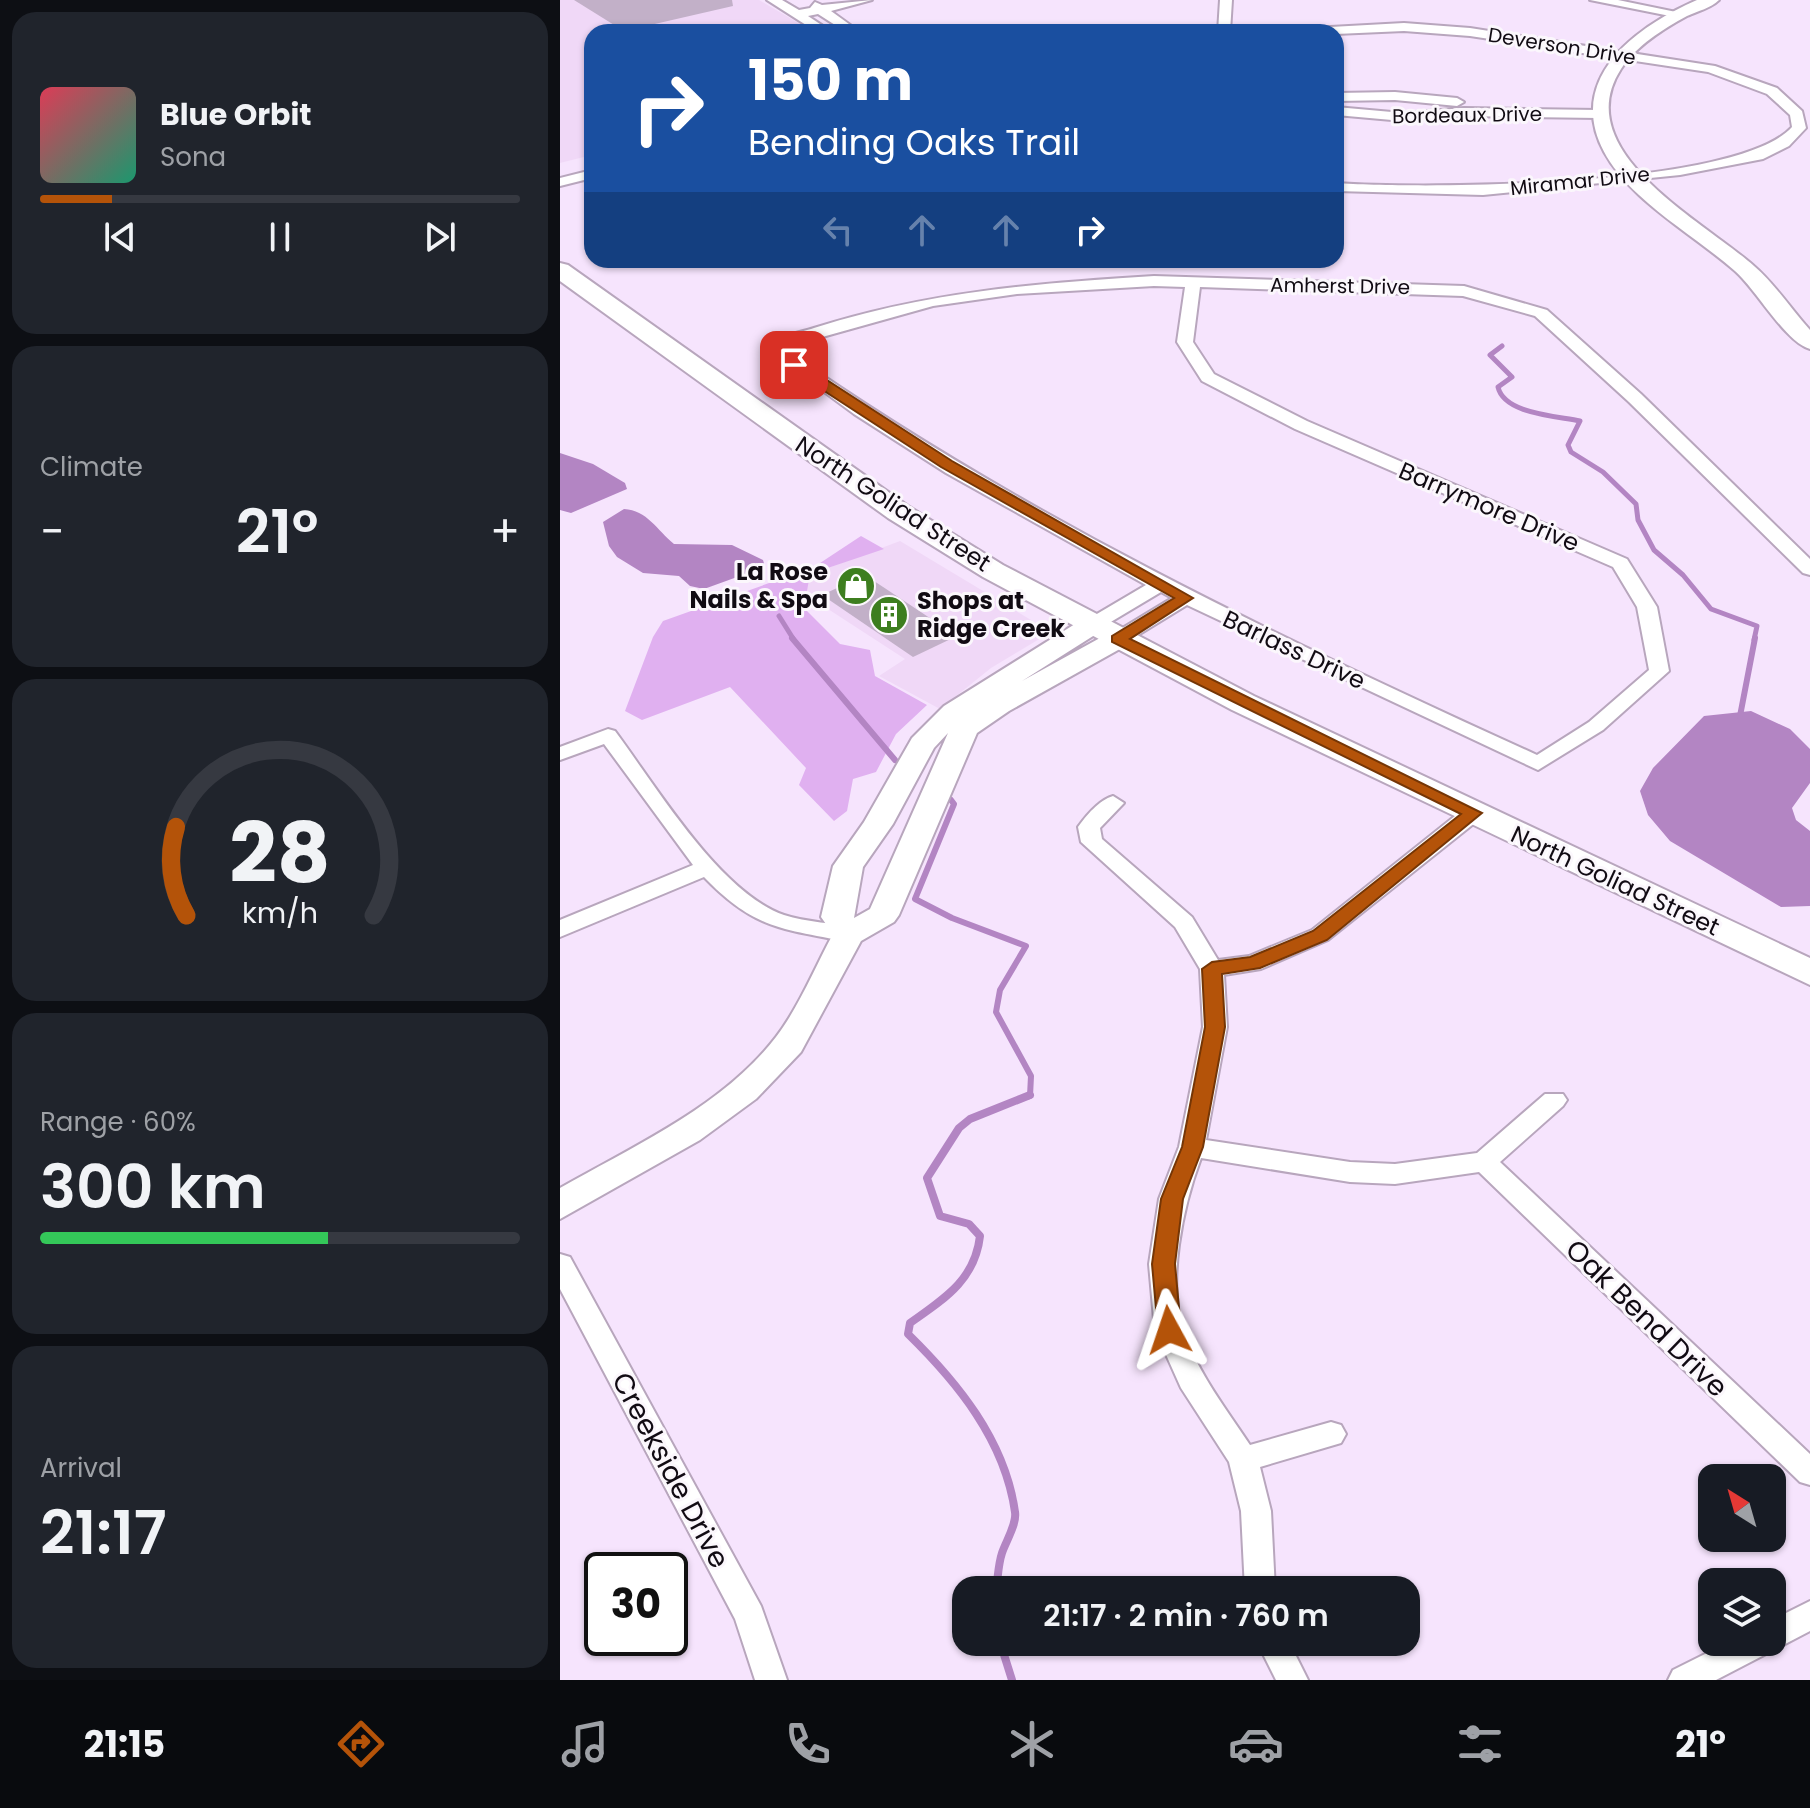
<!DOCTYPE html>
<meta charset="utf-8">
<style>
:root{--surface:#171b24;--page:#20242c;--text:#f1f3f6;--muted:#9ea1a6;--line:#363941;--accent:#b45309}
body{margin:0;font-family:Poppins,sans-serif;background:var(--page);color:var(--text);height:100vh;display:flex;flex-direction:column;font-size:30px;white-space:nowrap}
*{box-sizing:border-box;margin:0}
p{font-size:26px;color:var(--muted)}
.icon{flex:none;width:44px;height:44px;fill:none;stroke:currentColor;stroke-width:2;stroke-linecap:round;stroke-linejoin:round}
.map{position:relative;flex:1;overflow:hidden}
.drawer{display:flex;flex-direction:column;gap:12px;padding:12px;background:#0d0f14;width:560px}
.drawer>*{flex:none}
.banner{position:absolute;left:24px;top:24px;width:760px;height:244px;border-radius:24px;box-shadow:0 2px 6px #0004;background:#1a4fa0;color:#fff;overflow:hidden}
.needle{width:52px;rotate:323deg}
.buttons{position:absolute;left:1138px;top:1464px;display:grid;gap:16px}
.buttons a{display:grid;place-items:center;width:88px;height:88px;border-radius:16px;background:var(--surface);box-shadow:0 2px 6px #0004;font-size:40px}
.speed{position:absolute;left:24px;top:1552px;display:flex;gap:16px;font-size:40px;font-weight:700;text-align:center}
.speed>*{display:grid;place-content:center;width:104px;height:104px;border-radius:50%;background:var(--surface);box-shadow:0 2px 6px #0004;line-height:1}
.speed .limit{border:4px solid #111;border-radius:12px;background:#fff;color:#111}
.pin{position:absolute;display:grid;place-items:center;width:68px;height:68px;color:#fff;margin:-34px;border-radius:16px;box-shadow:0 4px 12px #0006}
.me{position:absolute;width:88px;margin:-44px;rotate:355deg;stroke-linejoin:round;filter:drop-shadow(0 0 6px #0008)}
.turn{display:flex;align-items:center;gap:28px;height:168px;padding:0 32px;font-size:36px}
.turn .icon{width:104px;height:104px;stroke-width:2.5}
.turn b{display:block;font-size:56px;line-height:68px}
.lanes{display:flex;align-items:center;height:76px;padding:0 32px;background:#0003;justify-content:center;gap:40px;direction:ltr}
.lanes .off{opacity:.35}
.big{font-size:60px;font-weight:600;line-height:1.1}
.drawer .card{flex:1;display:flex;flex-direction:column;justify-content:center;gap:12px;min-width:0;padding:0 28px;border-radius:24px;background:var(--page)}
.drawer .dial{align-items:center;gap:0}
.dial svg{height:208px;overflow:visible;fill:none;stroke:var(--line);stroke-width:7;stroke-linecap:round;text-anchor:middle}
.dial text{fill:var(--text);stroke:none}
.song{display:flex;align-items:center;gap:24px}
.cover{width:96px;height:96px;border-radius:12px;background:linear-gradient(135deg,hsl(350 70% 55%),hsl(160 70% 35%))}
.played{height:8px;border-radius:4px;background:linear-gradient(90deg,var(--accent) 15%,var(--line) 15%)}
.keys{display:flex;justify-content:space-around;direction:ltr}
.heat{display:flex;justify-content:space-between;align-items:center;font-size:44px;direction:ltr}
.charge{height:12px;border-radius:6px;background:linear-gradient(90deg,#34c759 60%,var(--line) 0)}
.trip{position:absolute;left:392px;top:1576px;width:468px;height:80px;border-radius:24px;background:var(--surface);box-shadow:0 2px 6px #0004;font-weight:600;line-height:80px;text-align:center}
.tabs{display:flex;height:128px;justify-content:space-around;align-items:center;background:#090b0e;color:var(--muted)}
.tabs .icon{width:56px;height:56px}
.tabs .selected{color:var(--accent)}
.tabs b{font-size:36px;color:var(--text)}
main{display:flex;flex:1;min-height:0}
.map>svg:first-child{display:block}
.built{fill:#f0d8f7}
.green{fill:#e0b0f0}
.water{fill:#b385c3}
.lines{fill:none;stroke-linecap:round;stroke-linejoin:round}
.stream-far2{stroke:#b385c3;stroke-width:5}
.stream-far1{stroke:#b385c3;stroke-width:6}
.stream{stroke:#b385c3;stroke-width:8}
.building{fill:#c2b0c8}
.street-casing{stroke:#b8a6bd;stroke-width:4}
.secondary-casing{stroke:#b8a6bd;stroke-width:4}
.primary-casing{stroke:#b8a6bd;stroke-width:4}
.street{fill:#fff;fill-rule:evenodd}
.secondary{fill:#fff;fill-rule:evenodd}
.primary{fill:#fff;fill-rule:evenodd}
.route{fill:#b45309;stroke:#753606;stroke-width:2}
.labels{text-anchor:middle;stroke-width:6;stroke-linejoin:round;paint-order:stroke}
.far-street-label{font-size:20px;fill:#110b13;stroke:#fbf7fc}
.street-label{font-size:24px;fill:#110b13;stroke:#fbf7fc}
.poi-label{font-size:24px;font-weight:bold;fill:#110b13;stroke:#fbf7fc;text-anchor:end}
.near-street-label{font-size:28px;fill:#110b13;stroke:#fbf7fc}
</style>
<main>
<section class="drawer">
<div class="card">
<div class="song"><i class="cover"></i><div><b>Blue Orbit</b><p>Sona</p></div></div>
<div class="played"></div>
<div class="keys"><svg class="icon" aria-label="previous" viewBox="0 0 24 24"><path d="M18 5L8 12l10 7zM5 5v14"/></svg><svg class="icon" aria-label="pause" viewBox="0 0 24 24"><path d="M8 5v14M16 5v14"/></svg><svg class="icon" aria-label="next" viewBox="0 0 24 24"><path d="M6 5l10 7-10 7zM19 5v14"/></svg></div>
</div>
<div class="card"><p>Climate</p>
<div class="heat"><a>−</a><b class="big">21°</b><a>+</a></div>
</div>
<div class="card dial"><svg viewBox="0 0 100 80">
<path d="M14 69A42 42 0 1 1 86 69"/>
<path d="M14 69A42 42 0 0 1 10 35" stroke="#b45309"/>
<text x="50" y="56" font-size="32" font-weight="700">28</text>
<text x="50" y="72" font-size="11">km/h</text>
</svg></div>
<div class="card"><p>Range · 60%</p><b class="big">300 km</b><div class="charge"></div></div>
<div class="card"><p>Arrival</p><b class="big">21:17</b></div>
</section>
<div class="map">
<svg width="1250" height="1680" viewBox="0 0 1250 1680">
<rect width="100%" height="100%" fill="#f6e4fd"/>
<g class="built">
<polygon points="0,0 199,0 254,32 32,32 32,155 0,163"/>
<polygon points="340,541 491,632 431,668 380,709 319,676 345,659 228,583"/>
</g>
<polygon class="green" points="301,536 324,549 250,574 244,608 280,644 310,650 315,676 367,705 336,734 316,772 293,779 287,811 274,821 239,785 246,768 170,687 82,720 65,711 93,637 103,621 254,567"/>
<g class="water">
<polygon points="0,453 33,464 65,483 67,489 11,513 0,510"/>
<path d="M 64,509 C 87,510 97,530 114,544 L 172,545 L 203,560 L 205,567 L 144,589 L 130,586 L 119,576 L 83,573 L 57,557 L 49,546 L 43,522 Z"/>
<polygon points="1191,711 1230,729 1250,749 1250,783 1232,808 1236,820 1250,831 1250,906 1221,907 1110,841 1088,815 1080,791 1093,768 1144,716"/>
</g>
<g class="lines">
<g class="stream-far2">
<path d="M 942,346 L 930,355 L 952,377 L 938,387 C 944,414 997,416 1020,421 L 1008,445 L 1011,452 L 1043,472 L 1076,504 L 1078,520 L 1094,550 L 1123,575 L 1151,609 L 1197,626 L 1194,640"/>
<polyline points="219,616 234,640"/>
</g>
<g class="stream-far1">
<polyline points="232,638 335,760"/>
<polyline points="1180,716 1195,638"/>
<polyline points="391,800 394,804 355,899 392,918 466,946 440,990 436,1012 471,1076 470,1096 467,1097"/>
</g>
<g class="stream">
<path d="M 436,1590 C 438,1578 438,1565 442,1553 C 446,1541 457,1524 455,1512 C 445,1440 397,1382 348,1334 L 350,1323 C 384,1299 415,1280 420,1236 L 409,1224 L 380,1216 L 367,1178 L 399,1128 L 410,1119 L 470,1095"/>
<polyline points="440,1642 452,1680"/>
</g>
</g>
<g class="building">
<polygon points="14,0 172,0 173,6 73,29 59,28"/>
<polygon points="305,575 397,636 353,657 262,595"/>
</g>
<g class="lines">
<g class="street-casing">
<g id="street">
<polygon points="207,0 222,0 239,10 250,8 255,2 262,5 312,0 271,11 300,32 286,32 258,14 248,16 272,32 257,32"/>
<polygon points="660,0 672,0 670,32 658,32"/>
<polygon points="1030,0 1058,0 1121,13 1115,17"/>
<path d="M 844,23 L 910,28 L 1155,66 L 1217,88 L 1242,111 L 1246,128 L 1229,146 L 1203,159 L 1120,175 L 923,195 L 776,191 L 776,183 C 862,189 1177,188 1232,127 L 1230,115 L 1207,94 L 1148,72 L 910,36 L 844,31 L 776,34 L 746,32 L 752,28 Z"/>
<polygon points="835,92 897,98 904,102 897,106 835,100 776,101 776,93"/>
<polygon points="776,107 843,113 904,108 1039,110 1046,114 1039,118 904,116 843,121 776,115"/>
<polygon points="32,170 32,178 0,186 0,178"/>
<path d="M 594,276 L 904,286 L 987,310 L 1081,394 L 1250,559 L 1250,575 L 1243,573 L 1069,402 L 975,316 L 903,296 L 640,287 L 633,342 L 654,374 L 747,421 L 1067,559 L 1097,607 L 1109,671 L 1043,730 L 978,770 L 627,605 L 565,643 L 551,643 L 548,639 L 551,635 L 612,598 L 601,592 L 539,629 L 525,629 L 522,625 L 525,621 L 586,585 L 386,473 L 294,414 L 203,347 C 214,336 239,333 254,328 C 366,292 478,283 594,276 ZM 594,286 L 625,287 L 617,342 L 642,381 L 735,429 L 1053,567 L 1077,607 L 1089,670 L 1029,722 L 977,755 C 714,635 460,515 223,348 L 373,306 L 457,294 Z"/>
<path d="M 48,729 L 55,731 C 96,786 159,892 224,915 C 247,923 274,922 297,929 L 301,934 L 297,939 L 289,942 C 222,929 194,929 144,877 L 0,937 L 0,920 L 133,865 L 44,744 L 0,760 L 0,747 Z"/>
<path d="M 553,796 L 564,803 L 540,828 L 542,839 L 632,917 L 658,960 L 689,956 L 752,930 L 905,808 L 921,808 L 924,813 L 921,818 L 768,940 L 701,969 L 664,975 L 667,1027 L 646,1140 L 790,1162 L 835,1164 L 917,1153 L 985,1094 L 1003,1094 L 1007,1100 L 1003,1106 L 940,1162 L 1250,1454 L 1250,1485 L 1240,1482 L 919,1172 L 835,1184 L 790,1182 L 641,1158 C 623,1206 606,1283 624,1333 C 639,1374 666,1409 690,1445 L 771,1422 L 781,1425 L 786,1434 L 781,1443 L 700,1467 L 711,1511 L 715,1590 L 685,1590 L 681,1511 L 669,1462 L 621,1388 L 595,1330 L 589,1264 L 599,1199 L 619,1147 L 643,1027 L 640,969 L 615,927 L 521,842 L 518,827 C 526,816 539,800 553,796 Z"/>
<polygon points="0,1254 10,1257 201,1606 227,1680 195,1680 175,1619 0,1289"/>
<polygon points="1250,1601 1250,1631 1156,1680 1108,1680 1113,1670 1169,1642 1212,1642 1212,1620"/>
<polygon points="697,1642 729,1642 748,1680 716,1680"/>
</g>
</g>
<g class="secondary-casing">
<g id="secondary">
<path d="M 1137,0 L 1159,0 C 1151,8 1138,11 1127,16 C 1103,29 1076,46 1061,69 C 1007,152 1145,222 1194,266 C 1215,284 1231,309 1250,330 L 1250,349 C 1226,343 1196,289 1175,271 C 1144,244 1109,223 1079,195 C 989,111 1043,41 1137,0 Z"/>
<path d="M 532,617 L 541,619 L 545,625 L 541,631 L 462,681 L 549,633 L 567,633 L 571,639 L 567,645 L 449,711 L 417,733 L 339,915 L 334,922 L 301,941 L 241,1052 L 196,1099 L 140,1140 L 0,1219 L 0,1188 C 74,1146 163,1106 216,1037 C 239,1007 255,967 273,934 L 261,917 L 273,866 L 304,822 L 352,738 L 384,706 L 523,619 ZM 388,733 L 310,909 L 294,918 L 303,867 L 333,824 L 374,748 Z"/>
</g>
</g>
<g class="primary-casing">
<polygon id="primary" points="0,263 8,265 348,506 443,565 694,696 1250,958 1250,985 672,710 423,577 328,518 0,281"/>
</g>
<use href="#street" class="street"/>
<use href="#secondary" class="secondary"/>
<use href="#primary" class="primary"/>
</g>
<polygon class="route" points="229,362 239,362 392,461 633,598 570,639 922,813 767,940 700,968 662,974 665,1027 643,1147 623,1199 615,1264 621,1330 618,1337 601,1337 598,1330 592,1264 601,1199 622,1147 645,1027 642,969 652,962 690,957 753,931 901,814 552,642 552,636 614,598 381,467 229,368"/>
<defs>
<g id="shop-disc" transform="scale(2)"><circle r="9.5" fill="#3d7e1f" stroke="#fbf7fc"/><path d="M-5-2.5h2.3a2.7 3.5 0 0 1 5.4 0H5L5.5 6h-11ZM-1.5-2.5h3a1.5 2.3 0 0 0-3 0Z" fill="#fff"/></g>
<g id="building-disc" transform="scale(2)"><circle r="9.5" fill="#3d7e1f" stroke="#fbf7fc"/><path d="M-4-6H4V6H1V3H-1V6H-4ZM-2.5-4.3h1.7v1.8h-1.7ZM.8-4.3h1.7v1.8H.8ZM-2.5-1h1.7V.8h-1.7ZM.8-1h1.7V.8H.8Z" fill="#fff"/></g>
</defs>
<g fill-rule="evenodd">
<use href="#shop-disc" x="296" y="586"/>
<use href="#building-disc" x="329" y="615"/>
</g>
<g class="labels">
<g class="far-street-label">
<text transform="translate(1002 46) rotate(9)" y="7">Deverson Drive</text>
<text transform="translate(907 115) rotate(-1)" y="7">Bordeaux Drive</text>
<text transform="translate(1020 181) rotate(-6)" y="7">Miramar Drive</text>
<text transform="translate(780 286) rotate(1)" y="7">Amherst Drive</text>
</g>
<g class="street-label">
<text transform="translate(333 504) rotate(33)" y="8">North Goliad Street</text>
<text transform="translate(929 507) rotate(23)" y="8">Barrymore Drive</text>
<text transform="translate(734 650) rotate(25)" y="8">Barlass Drive</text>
<text transform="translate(1055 881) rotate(25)" y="8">North Goliad Street</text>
</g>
<g class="poi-label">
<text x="268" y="580">La Rose<tspan x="268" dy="28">Nails &amp; Spa</tspan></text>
<text x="357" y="609" text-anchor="start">Shops at<tspan x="357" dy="28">Ridge Creek</tspan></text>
</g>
<g class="near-street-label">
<text transform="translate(1087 1318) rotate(44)" y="10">Oak Bend Drive</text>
<text transform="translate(111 1470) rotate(62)" y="10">Creekside Drive</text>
</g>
</g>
</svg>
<div class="buttons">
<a><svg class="needle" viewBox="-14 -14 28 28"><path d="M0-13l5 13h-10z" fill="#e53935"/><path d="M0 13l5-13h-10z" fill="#9ea1a6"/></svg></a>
<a><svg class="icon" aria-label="layers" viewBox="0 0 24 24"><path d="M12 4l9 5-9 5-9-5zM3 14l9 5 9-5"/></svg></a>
</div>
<div class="speed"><div class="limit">30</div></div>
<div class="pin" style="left:234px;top:365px;background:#d93025"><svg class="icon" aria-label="arrive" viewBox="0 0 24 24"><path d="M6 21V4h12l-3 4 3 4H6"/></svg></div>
<svg class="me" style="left:609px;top:1330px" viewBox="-20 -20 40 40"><path d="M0-17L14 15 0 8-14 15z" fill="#b45309" stroke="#fff" stroke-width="4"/></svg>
<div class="trip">21:17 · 2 min · 760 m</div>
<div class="banner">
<div class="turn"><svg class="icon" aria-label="right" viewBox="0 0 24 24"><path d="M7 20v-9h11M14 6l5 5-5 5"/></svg><div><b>150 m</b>Bending Oaks Trail</div></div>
<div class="lanes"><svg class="icon off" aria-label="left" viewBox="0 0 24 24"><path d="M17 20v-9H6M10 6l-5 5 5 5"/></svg><svg class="icon off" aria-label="ahead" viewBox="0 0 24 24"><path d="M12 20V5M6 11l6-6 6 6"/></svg><svg class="icon off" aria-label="ahead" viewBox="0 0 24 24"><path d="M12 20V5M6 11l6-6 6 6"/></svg><svg class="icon" aria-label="right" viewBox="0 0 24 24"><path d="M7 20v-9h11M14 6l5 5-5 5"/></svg></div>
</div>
</div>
</main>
<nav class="tabs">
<b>21:15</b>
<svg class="icon selected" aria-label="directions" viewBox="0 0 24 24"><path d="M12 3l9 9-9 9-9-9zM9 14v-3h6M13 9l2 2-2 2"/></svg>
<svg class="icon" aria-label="music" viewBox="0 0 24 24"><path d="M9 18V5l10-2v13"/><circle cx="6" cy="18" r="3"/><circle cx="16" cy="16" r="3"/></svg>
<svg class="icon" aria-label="phone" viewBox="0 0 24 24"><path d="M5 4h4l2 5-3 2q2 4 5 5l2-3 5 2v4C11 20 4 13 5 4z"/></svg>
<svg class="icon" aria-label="climate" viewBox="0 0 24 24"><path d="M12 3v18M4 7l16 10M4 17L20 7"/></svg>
<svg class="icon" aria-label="car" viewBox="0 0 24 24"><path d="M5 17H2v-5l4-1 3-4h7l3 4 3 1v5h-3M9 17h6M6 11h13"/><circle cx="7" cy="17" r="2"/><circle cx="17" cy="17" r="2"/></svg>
<svg class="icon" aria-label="filters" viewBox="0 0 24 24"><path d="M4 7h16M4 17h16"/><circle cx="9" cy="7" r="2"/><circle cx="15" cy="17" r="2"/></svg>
<b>21°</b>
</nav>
